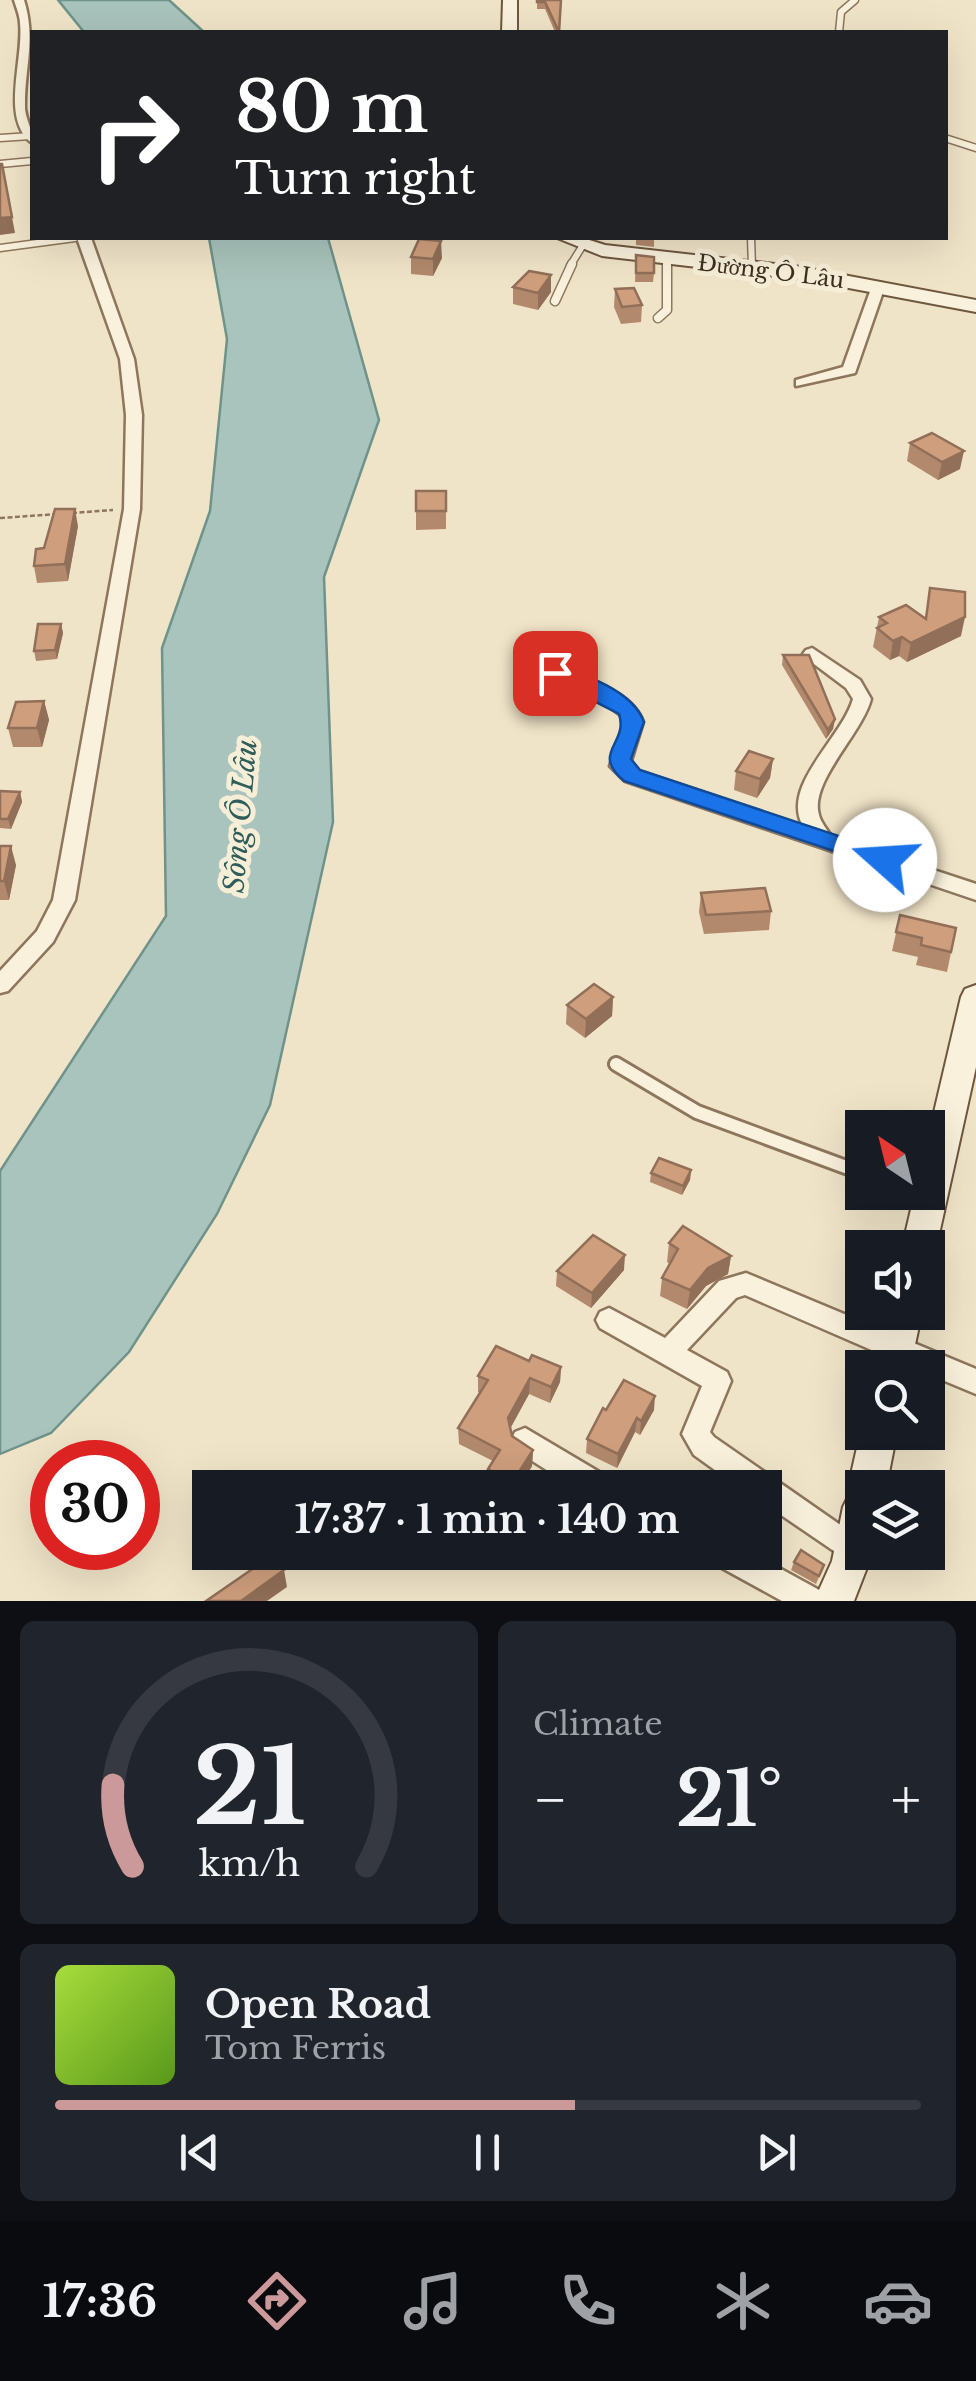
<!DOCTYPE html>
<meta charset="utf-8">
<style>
:root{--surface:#171b24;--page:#20242c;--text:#f1f3f6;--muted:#9ea1a6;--line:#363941;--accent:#cc999b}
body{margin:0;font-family:"Libre Baskerville",serif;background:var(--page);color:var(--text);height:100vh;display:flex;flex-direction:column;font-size:38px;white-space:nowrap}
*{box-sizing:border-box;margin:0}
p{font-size:32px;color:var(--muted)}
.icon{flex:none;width:55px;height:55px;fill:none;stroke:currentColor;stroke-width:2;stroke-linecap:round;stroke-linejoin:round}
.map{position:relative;height:1601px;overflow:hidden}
.details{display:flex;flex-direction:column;gap:20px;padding:20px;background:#0d0f14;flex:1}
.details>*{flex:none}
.guide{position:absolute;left:30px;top:30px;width:918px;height:210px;border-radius:0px;box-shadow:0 10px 40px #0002;background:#202124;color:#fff;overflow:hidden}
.needle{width:65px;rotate:325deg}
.tools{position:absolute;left:845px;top:1110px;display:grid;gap:20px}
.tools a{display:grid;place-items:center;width:100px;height:100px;border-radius:0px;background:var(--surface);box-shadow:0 10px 40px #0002;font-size:50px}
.speed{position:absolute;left:30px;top:1440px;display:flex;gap:20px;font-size:50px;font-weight:700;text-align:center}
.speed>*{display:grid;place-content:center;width:130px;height:130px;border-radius:50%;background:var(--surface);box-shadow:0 10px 40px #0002;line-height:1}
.speed .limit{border:15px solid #d22;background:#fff;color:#111}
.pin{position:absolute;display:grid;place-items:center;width:85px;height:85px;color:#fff;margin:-42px;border-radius:20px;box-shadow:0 5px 15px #0006}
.me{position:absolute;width:110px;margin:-55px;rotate:289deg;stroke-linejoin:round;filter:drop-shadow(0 0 8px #0008)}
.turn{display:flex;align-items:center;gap:35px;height:210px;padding:0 40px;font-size:45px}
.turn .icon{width:130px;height:130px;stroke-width:2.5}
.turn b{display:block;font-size:70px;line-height:85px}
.big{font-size:75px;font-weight:800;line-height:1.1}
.details .widget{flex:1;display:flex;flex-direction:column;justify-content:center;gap:15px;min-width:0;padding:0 35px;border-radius:15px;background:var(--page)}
.details .dial{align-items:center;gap:0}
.dial svg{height:260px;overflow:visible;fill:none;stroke:var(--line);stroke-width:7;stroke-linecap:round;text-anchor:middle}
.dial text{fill:var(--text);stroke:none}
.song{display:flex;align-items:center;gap:30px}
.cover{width:120px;height:120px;border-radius:15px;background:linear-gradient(135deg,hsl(80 70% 55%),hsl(90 70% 35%))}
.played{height:10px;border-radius:5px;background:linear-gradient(90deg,var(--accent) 60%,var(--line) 60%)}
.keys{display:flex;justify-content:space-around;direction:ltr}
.heat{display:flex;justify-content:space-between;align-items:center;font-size:55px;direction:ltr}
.details .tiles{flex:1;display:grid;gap:20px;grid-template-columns:1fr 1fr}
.widget:last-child{grid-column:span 2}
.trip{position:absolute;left:192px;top:1470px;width:590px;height:100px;border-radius:0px;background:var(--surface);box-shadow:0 10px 40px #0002;font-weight:800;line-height:100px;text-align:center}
.menu{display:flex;height:160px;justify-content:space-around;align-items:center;background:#090b0e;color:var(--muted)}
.menu .icon{width:70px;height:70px}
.menu .on{color:var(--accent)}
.menu b{font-size:45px;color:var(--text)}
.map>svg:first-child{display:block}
.water{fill:#a9c4bc;stroke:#6f938a;stroke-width:2.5}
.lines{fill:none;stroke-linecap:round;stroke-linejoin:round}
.service-far2-casing{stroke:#8d765c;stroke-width:9}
.service-far1-casing{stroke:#8d765c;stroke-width:11}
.service-casing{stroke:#8d765c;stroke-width:18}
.minor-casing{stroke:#8d765c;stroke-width:5}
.secondary-casing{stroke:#6f573f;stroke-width:4}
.path{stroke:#8d765c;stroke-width:2.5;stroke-dasharray:5 2.5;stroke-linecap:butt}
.service-far2{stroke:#faf1dc;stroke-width:6}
.service-far1{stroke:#faf1dc;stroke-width:8}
.service{stroke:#faf1dc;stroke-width:12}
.minor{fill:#faf1dc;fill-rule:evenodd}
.secondary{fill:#faf1dc;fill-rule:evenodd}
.wall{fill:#b2896c}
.shaded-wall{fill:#916f58}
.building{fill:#cf9f7d;stroke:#916f58;stroke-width:2.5}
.route{fill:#1a73e8;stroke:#114b97;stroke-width:2.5}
.labels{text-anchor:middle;stroke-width:10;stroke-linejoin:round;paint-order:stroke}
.far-street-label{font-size:22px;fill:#3d2e20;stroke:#f7eed8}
.water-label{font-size:28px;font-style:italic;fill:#2f5d5a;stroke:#f7eed8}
</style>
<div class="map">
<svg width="976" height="1601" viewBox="0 0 976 1601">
<rect width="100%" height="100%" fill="#f0e4c8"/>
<g class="water">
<polygon points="58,0 169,0 204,32 84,32"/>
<polygon points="209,238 328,238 379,420 324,577 333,822 270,1105 217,1214 129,1352 51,1433 0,1454 0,1171 166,916 162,648 210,511 227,339"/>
</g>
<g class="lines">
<g class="service-far2-casing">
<g id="service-far2">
<polyline points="839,32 841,12 855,0"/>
<polyline points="0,138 31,136"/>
<polyline points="945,138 976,148"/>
<polyline points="0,164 32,161"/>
<polyline points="751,238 752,266"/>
<polyline points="0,248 75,238"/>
<polyline points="667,258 667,266"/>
<polyline points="570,266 583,245"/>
</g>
</g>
<g class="service-far1-casing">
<g id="service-far1">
<polyline points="752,264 752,268"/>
<polyline points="555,301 572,264"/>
<polyline points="658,318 667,310 667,264"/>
</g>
</g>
<g class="service-casing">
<polyline id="service" points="616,1064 697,1112 862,1173"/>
</g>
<g class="minor-casing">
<g id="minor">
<path d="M 14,0 L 24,0 C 36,38 25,66 25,104 C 24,118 33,127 32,143 C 0,119 24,59 20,23 C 20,16 16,7 14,0 Z"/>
<polygon points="77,238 91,238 134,359 142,415 140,509 75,900 53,942 8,991 0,993 0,971 37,931 53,900 124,509 126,415 120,359"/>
<polygon points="873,283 885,286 855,373 796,386 796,380 843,367"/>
<path d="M 812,648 L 860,680 L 871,699 C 862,734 809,782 819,815 C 821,823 827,829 831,836 L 976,884 L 976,900 L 625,781 L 610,766 L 623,726 L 622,716 L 606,704 L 546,673 L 555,667 L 562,669 C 589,681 632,691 643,722 L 630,764 L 639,771 L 803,826 C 780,786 842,738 853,699 L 846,688 L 806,658 L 803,654 L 806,650 Z"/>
<polygon points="746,1273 976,1369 976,1394 928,1374 928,1368 913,1368 745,1295 736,1298 687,1350 727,1372 731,1381 710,1432 714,1437 862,1540 862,1552 866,1552 863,1560 853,1564 765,1504 765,1488 740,1488 694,1455 682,1434 702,1386 600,1328 596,1320 600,1312 609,1308 665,1338 719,1281"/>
<polygon points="525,1428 611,1479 615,1488 575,1488 515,1450 511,1441 515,1432"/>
<polygon points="707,1552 750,1552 821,1591 826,1601 782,1601 711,1562"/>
</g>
</g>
<g class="secondary-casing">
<g id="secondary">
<polygon points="503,0 517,0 517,32 502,32"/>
<polygon points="557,238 583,238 605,245 801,267 976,300 976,312 801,279 602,256"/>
<polygon points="976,985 976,1067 936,1248 928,1260 928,1248 902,1248 915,1192 928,1192 928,1138 961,997 965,989"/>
<polygon points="886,1312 922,1312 910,1368 874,1368"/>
<polygon points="862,1425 862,1432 897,1432 886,1488 862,1488 862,1552 873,1552 854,1601 814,1601 832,1561 843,1507 850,1493 848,1488"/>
</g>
</g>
<g class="path">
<polyline points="72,513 113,510"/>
<polyline points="0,518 58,514"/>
</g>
<use href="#service-far2" class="service-far2"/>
<use href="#service-far1" class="service-far1"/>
<use href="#service" class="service"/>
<use href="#minor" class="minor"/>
<use href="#secondary" class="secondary"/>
</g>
<g class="wall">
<polygon points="537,0 561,0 560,32 555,32 545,9 537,9"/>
<polygon points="636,238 654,238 654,247 636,245"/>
<polygon points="636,255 654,273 653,282 635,282"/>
<polygon points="411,257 442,258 433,276 411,274"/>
<polygon points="513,287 551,292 538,310 513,304"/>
<polygon points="615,289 642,305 641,322 621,324 614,307"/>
<polygon points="910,443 960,469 938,480 907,461"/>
<polygon points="446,491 446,529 416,530 416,511"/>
<polygon points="78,526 68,581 37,583 34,566 44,548"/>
<polygon points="930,588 961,636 907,662 899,656 890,660 873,647 879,617 925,619"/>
<polygon points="61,624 63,633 57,659 36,661 34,651"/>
<polygon points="783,655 835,719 833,729 826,739 782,665"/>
<polygon points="44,701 49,720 42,747 13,747 8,728"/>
<polygon points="773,759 770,778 757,798 734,790 736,771"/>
<polygon points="0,791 20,792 22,802 11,829 0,828"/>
<polygon points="0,846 16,865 9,900 0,900"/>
<polygon points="701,893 771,911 769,930 704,934 699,912"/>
<polygon points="900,915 956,928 947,972 916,965 918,957 892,951"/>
<polygon points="613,997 612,1016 585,1038 566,1024 567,1005"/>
<polygon points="691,1170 690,1180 682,1195 650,1182 651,1173"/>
<polygon points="669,1243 731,1256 728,1274 706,1286 687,1309 660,1296 662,1278 670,1264 667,1262"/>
<polygon points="624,1270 591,1308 556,1286 557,1271"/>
<polygon points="529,1361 561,1367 560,1382 550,1403 529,1394 510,1429 512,1436 533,1450 532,1466 519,1488 494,1488 488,1484 488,1469 493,1461 459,1444 458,1428 480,1393 478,1392 478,1376"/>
<polygon points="606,1410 654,1410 640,1435 635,1432 617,1468 586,1453 587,1439"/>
<polygon points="794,1562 824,1565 816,1584 791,1570"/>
</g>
<g class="shaded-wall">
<polygon points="12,217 15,233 0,235 0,218"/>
<polygon points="441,241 442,258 433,276 433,259"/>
<polygon points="551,275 551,292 538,310 538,293"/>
<polygon points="964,451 960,469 938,480 942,462"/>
<polygon points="75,509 78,526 68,581 65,564"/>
<polygon points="965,617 961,636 907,662 911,643"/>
<polygon points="61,624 63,633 57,659 55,650"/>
<polygon points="902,637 899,656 890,660 893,641"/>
<polygon points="44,701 49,720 42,747 37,728"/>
<polygon points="835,719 833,729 826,739 828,730"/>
<polygon points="773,759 770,778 757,798 760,779"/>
<polygon points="20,792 22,802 11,829 8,819"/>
<polygon points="11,846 16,865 9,900 4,881"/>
<polygon points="613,997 612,1016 585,1038 586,1019"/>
<polygon points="691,1170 690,1180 682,1195 683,1186"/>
<polygon points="625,1255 624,1270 591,1308 592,1293"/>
<polygon points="731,1256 728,1274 706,1286 687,1309 690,1290 708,1268"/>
<polygon points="561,1367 560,1382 550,1403 551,1387"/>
<polygon points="530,1378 529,1394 507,1434 508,1418"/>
<polygon points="655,1396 654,1410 640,1435 641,1421"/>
<polygon points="637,1418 635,1432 617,1468 618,1454"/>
<polygon points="533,1450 532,1466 519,1488 512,1488 512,1483"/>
<polygon points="284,1570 287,1587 267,1601 241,1601"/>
</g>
<g class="building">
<polygon points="537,0 561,0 559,32 545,2 537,2"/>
<polygon points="0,164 2,164 12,217 0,218"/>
<polygon points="419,239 441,241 433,259 411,257"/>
<polygon points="636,255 654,257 654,273 636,273"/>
<polygon points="529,271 551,275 538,293 513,287"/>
<polygon points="634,288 642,305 622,307 615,289"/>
<polygon points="932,433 964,451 942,462 910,443"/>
<rect x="416" y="491" width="30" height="20"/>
<polygon points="55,509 75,509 65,564 34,566 36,549 44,548"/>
<polygon points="930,588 965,592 965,617 911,643 902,637 893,641 877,628 887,623 879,617 906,605 926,619"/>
<polygon points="38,624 61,624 55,650 34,651"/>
<polygon points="783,655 809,655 835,719 828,730"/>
<polygon points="44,701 37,728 8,728 16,702"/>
<polygon points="749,751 773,759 760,779 736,771"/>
<polygon points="0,791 20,792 8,819 0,819"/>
<polygon points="0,846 11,846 4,881 0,881"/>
<polygon points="765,888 771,911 706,915 701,893"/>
<polygon points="900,915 956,928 951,952 921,945 922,938 896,932"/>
<polygon points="594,984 613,997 586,1019 567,1005"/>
<polygon points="659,1158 691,1170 683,1186 651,1173"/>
<polygon points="683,1226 731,1256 708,1268 690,1290 662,1278 678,1249 669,1243"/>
<polygon points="593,1235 625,1255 592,1293 557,1271"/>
<polygon points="496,1346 529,1361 532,1355 561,1367 551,1387 530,1378 508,1418 512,1436 533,1450 512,1483 488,1469 500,1450 458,1428 488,1380 478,1376"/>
<polygon points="624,1380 655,1396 641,1421 637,1418 618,1454 587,1439 603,1408 606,1410"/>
<polygon points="801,1550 824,1565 819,1576 794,1562"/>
<polygon points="274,1554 284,1570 241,1601 206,1601"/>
</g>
<path class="route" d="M 555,666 C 585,674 633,691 644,722 L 631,759 L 640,770 L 893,854 L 897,860 L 885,868 L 624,781 C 590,752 629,744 619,714 L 547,677 L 544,673 Z"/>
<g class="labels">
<g class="far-street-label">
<text transform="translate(771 271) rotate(7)" y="8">Đường Ô Lâu</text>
</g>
<g class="water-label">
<text transform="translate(240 816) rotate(-85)" y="10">Sông Ô Lâu</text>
</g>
</g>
</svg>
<div class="tools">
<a><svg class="needle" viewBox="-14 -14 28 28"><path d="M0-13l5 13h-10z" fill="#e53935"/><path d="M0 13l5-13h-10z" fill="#9ea1a6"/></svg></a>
<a><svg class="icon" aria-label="sound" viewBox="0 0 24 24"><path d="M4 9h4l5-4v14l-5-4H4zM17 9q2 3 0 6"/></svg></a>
<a><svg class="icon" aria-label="search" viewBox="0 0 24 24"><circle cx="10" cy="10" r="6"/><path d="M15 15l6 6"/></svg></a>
<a><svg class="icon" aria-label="layers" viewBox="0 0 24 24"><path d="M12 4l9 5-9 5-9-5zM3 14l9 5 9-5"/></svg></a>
</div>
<div class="speed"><div class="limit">30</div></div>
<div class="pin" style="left:555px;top:673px;background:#d93025"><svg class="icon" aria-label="arrive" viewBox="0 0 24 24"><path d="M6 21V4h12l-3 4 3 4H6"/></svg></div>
<svg class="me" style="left:885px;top:860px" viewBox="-20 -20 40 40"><circle r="19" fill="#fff"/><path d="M0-13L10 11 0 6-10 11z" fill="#1a73e8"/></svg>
<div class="trip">17:37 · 1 min · 140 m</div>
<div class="guide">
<div class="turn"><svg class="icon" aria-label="right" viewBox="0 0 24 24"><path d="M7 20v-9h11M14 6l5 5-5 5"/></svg><div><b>80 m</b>Turn right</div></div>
</div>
</div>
<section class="details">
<div class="tiles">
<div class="widget dial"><svg viewBox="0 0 100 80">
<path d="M14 69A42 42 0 1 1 86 69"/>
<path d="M14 69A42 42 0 0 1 8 44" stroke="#cc999b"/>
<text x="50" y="56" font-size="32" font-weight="700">21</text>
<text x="50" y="72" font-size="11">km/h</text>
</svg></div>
<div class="widget"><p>Climate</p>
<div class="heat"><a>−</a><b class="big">21°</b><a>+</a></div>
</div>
<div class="widget">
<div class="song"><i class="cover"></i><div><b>Open Road</b><p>Tom Ferris</p></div></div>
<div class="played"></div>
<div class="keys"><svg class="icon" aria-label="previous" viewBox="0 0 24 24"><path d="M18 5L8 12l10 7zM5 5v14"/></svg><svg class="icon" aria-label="pause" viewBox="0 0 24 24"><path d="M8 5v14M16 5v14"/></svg><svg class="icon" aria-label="next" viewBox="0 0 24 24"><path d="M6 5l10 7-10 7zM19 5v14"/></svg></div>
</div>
</div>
</section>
<nav class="menu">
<b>17:36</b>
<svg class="icon on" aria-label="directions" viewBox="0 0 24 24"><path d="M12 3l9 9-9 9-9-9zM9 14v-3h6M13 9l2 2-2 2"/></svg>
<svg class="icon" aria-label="music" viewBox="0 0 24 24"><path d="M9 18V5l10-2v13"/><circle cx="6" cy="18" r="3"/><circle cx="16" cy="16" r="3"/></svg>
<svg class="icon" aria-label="phone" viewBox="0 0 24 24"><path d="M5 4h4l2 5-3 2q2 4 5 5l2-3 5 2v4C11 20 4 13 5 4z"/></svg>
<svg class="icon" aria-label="climate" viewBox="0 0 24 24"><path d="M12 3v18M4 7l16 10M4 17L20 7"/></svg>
<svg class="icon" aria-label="car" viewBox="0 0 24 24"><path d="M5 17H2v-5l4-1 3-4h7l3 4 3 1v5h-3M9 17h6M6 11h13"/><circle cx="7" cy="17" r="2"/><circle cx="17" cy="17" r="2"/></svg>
</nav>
